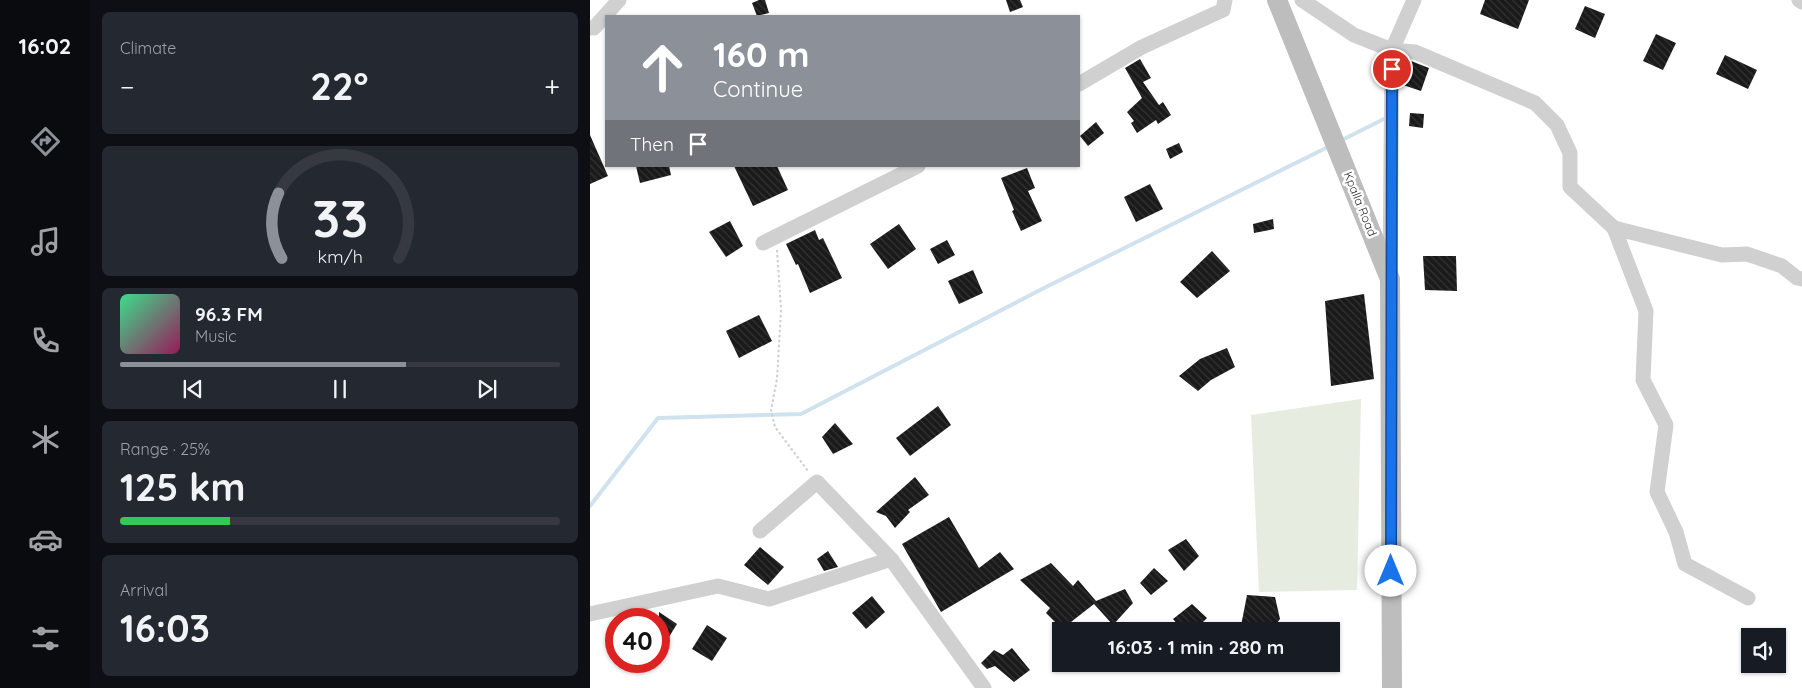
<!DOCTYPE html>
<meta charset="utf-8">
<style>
:root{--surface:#171b24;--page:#242831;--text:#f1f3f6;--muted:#9ea1a6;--line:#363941;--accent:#8c9099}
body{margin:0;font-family:Quicksand,sans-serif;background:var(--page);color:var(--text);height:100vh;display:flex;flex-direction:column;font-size:19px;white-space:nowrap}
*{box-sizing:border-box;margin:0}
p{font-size:16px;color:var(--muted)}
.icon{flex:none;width:28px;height:28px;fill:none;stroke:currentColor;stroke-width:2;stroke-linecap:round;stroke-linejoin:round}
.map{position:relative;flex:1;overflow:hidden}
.details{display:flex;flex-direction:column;gap:12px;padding:12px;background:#0d0f14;width:500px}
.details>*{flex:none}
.hud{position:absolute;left:15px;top:15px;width:475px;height:152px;border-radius:0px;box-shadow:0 1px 4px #0004;background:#8c9099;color:#fff;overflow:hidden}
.controls{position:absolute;left:1151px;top:628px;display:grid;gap:10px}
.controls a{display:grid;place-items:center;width:45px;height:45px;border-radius:0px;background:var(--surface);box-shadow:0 1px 4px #0004;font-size:25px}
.speed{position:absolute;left:15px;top:608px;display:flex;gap:10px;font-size:25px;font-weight:700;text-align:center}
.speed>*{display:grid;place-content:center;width:65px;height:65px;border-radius:50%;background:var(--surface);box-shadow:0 1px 4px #0004;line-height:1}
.speed .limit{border:8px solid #d22;background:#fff;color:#111}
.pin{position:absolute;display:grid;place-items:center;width:42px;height:42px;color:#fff;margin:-21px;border:2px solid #fff;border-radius:50%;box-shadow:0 1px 5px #0007}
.me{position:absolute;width:55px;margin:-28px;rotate:0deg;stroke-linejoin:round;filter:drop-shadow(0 0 4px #0008)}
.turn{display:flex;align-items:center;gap:18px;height:105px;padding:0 25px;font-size:22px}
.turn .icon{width:65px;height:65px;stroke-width:2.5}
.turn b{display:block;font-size:35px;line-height:42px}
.then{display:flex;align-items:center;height:48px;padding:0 25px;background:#0003;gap:10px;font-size:19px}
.big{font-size:38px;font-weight:800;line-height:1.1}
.details .widget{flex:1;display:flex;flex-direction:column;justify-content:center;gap:8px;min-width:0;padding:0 18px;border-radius:8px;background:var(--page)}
.details .dial{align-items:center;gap:0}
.dial svg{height:130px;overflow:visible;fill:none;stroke:var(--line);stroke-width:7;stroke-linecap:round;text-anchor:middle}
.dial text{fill:var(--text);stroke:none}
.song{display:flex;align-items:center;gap:15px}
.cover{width:60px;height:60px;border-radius:8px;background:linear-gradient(135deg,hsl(150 70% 55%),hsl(330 70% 35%))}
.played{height:5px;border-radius:2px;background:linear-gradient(90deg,var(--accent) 65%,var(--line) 65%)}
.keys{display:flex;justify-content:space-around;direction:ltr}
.heat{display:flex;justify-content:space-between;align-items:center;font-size:28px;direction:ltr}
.charge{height:8px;border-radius:4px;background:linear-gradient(90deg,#34c759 25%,var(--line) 0)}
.trip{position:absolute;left:462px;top:622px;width:288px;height:50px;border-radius:0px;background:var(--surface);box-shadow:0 1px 4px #0004;font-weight:800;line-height:50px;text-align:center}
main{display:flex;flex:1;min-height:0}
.menu{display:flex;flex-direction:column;width:90px;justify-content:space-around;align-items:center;background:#090b0e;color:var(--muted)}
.menu .icon{width:35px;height:35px}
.menu .selected{color:var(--accent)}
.menu b{font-size:22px;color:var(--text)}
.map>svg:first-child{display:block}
.pitch{fill:#e6ecdf}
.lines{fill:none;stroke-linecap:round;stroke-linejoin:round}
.stream{stroke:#cfe2ee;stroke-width:4}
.building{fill:url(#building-back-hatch)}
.path{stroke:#cdcdcd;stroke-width:2;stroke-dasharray:2.5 2.5;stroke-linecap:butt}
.street{stroke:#d0d0d0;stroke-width:15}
.secondary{stroke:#bdbdbd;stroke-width:20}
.route-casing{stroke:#114b97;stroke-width:12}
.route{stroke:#1a73e8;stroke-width:9}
.labels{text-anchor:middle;stroke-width:5;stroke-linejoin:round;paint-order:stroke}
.street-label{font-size:12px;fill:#333;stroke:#fff}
</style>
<main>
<nav class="menu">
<b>16:02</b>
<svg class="icon selected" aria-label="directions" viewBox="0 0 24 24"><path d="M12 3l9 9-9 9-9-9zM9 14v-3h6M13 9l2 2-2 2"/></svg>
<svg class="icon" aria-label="music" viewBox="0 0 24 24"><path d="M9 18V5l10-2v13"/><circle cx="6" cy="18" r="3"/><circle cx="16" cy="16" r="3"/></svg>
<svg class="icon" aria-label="phone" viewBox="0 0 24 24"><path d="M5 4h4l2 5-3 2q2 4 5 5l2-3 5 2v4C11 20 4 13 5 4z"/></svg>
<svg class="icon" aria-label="climate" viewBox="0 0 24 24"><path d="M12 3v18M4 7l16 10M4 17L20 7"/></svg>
<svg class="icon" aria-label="car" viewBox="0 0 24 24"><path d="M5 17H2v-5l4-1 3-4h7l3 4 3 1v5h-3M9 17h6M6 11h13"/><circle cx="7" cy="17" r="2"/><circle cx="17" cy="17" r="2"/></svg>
<svg class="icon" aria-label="filters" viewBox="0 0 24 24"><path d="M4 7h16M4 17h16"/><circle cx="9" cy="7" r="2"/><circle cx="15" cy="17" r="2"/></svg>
</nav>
<section class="details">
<div class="widget"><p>Climate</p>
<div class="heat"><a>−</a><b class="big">22°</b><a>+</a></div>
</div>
<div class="widget dial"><svg viewBox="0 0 100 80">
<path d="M14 69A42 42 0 1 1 86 69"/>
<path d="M14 69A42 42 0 0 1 12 29" stroke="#8c9099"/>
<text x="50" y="56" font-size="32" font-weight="700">33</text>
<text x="50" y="72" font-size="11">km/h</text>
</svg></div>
<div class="widget">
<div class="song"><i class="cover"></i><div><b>96.3 FM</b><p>Music</p></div></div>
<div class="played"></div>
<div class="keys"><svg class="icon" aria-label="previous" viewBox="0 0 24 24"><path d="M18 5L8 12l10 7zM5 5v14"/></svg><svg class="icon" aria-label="pause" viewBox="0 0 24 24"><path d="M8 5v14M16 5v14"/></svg><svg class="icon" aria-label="next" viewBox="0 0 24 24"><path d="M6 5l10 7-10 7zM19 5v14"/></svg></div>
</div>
<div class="widget"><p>Range · 25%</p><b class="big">125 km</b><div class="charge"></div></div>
<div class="widget"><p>Arrival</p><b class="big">16:03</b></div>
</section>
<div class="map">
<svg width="1212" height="688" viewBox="0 0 1212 688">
<defs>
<pattern id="building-back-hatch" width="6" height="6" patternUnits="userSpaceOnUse" patternTransform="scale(1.25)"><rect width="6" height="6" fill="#1a1a1a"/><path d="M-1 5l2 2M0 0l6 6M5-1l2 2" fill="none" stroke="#333"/></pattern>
</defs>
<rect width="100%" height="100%" fill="#fff"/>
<polygon class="pitch" points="771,399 767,590 669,592 661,415"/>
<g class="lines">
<g class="stream">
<polyline points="750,141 798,117"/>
<polyline points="0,506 68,418 211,414 452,289 740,146"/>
</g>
</g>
<g class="building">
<polygon points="169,0 175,0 179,13 167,16 162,3"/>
<polygon points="416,0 430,0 433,7 420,12"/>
<polygon points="895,0 939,0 928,29 890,14"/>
<polygon points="995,6 1015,14 1005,38 985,29"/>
<polygon points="1066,34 1086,43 1073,70 1053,61"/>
<polygon points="1135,55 1167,70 1158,89 1126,74"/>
<polygon points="550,59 561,78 553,82 569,105 573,102 581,115 568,124 566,120 547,133 541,123 544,121 537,112 552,98 535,68"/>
<polygon points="821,61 839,68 831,91 813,85"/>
<polygon points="820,113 834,114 833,128 819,126"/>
<polygon points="506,122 514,133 498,146 490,136"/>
<polygon points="0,135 18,176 0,184"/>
<polygon points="589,143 593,152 580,159 576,149"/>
<polygon points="46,166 79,166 81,175 50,183"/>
<polygon points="144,166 187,166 198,190 163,206"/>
<polygon points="437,168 445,188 438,191 452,221 431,231 422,211 424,210 411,178"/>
<polygon points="560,184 573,209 546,222 534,197"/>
<polygon points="683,219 684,229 664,233 663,224"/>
<polygon points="140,221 153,246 136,257 119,232"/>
<polygon points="309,224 326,249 298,269 280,244"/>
<polygon points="225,230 229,240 233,238 252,278 220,293 208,264 206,265 196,244"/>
<polygon points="357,240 365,255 348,264 340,249"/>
<polygon points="622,251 640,271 607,298 590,282"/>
<polygon points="833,256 866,256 867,291 835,290"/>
<polygon points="383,270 393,293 369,304 358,281"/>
<polygon points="774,294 784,379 741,386 735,301"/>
<polygon points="169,315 182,341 149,358 136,331"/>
<polygon points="637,348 645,367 621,380 608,391 589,376 610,359"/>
<polygon points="348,406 361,425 320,456 306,438"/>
<polygon points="245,423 263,444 243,454 232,437"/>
<polygon points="325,477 339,495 318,510 320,512 305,528 296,516 286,512"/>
<polygon points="359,517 389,568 410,552 424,569 351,612 312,544"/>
<polygon points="596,539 609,556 594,571 578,550"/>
<polygon points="170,547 194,567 178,585 154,565"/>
<polygon points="238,551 248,567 234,571 227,559"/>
<polygon points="461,563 483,586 488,580 506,601 535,589 543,603 523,625 504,604 472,629 456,613 460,608 430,580"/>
<polygon points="564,568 578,581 561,595 550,583"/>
<polygon points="657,595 685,597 690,619 681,631 650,631"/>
<polygon points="282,596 295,612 276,629 262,613"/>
<polygon points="602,604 617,618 604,631 593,631 583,619"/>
<polygon points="69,612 87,624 69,653"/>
<polygon points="117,625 137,638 122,661 102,649"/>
<polygon points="422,648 440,670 424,682 405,666 397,669 391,663 404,650 413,655"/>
</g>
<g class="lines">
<polyline class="path" points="187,250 191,309 187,379 181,410 185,427 218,471"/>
<g class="street">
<polyline points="712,0 764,35 802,50 825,52 945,103 967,125 980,153 980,187 1024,228"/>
<polyline points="1209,0 1212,2"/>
<polyline points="0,28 4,28 29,0"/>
<polyline points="489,84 552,47 633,10 635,0"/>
<polyline points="173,243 328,166"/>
<polyline points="800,274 802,50 824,0"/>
<polyline points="170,531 227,482 301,559"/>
<polyline points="1158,598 1095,564 1086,532 1067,492 1076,425 1053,380 1056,311 1024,228 1132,255 1157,254 1192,266 1207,278 1212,279"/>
<polyline points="0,614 128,586 179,599 301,559 394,688"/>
</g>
<polyline class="secondary" points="687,0 800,279 802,688"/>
</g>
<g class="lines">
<g class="route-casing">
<polyline id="route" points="801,571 802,69"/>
</g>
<use href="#route" class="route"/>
</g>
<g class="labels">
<g class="street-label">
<text transform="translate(770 204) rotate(68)" y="4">Kpalla Road</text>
</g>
</g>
</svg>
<div class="controls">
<a><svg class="icon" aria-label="sound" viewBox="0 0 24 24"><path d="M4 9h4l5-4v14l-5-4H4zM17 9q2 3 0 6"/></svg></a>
</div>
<div class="speed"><div class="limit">40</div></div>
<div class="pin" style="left:802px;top:69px;background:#d93025"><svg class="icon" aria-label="arrive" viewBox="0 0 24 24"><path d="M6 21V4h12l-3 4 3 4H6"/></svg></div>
<svg class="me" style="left:801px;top:571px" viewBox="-20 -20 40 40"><circle r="19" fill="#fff"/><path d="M0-13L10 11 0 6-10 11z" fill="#1a73e8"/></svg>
<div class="trip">16:03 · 1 min · 280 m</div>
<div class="hud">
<div class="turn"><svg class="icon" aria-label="ahead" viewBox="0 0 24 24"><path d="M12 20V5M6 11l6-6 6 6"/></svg><div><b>160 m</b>Continue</div></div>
<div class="then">Then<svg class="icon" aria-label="arrive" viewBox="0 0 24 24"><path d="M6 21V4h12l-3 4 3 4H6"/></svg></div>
</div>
</div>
</main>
